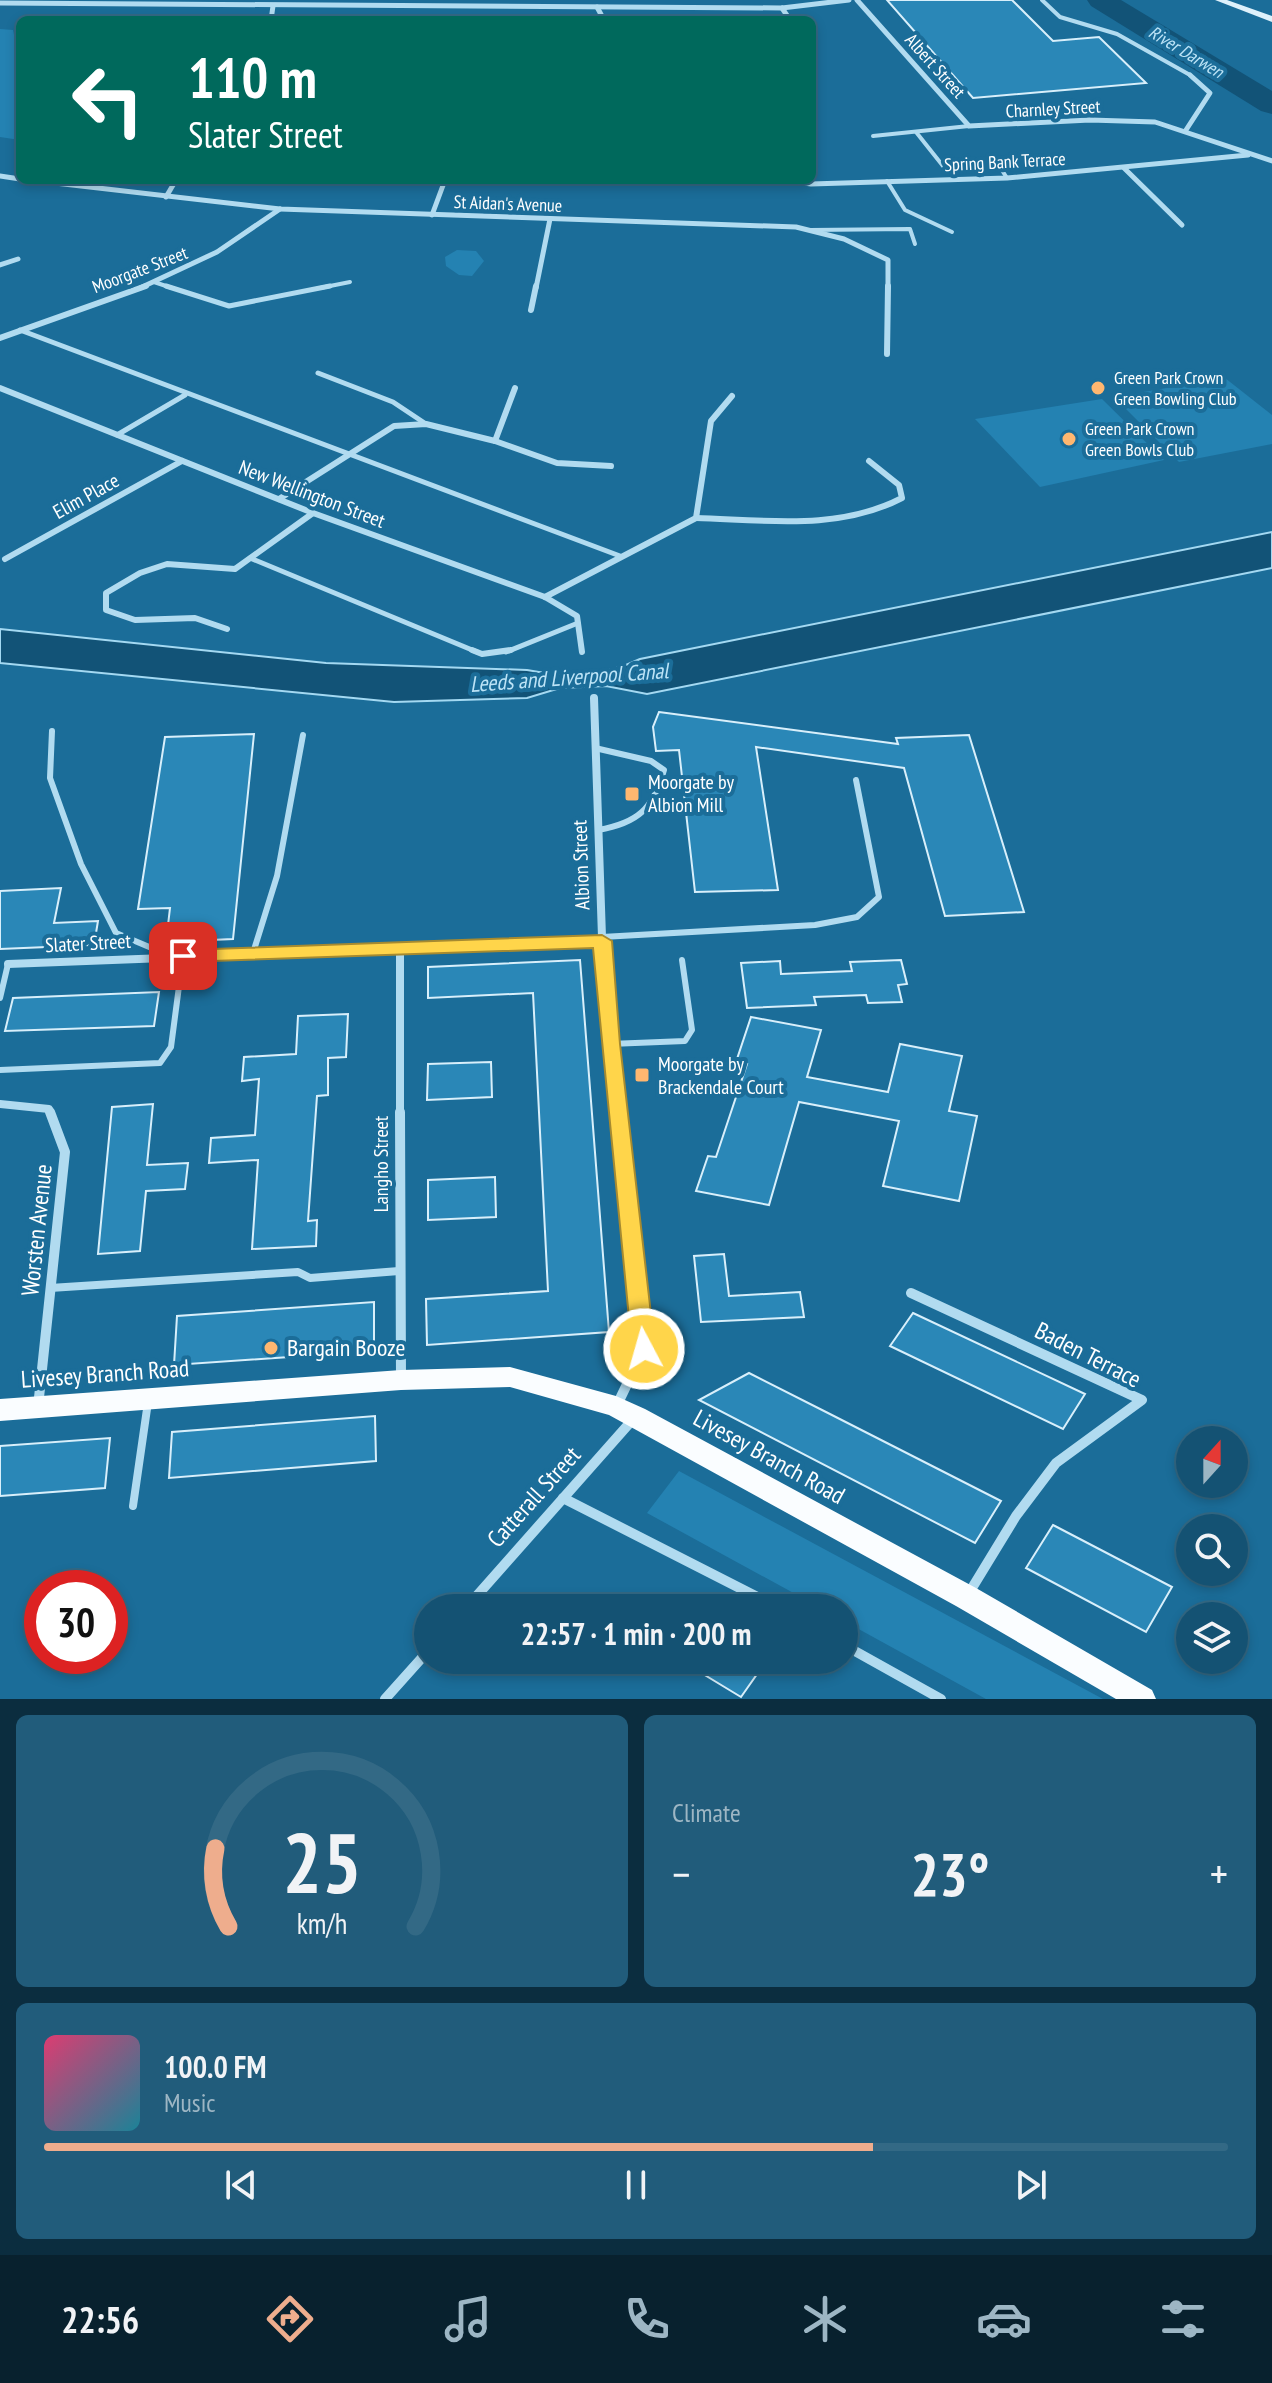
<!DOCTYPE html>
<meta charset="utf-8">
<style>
:root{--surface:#145273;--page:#215c7b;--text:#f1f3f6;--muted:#9db6c4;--line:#336985;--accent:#eead8d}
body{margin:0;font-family:"PT Sans Narrow",sans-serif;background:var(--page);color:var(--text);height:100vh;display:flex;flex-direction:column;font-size:30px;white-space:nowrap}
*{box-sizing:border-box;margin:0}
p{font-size:26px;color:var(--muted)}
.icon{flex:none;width:44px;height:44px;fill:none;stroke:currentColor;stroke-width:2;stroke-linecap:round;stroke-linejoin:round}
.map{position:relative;height:1699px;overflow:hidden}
.details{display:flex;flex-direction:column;gap:16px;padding:16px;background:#0b2d3f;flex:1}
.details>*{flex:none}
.top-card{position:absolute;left:16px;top:16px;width:800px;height:168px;border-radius:12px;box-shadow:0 4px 12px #0003,0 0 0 2px var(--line);background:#00695c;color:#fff;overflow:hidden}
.needle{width:52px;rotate:21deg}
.tools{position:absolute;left:1176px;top:1426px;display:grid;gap:16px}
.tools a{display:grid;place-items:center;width:72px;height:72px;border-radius:50%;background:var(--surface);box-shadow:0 4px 12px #0003,0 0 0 2px var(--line);font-size:40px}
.speed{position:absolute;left:24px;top:1570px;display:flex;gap:16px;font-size:40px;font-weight:700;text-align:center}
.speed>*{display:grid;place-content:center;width:104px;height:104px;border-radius:50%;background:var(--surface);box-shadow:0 4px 12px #0003,0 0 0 2px var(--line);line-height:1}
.speed .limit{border:12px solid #d22;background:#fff;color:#111}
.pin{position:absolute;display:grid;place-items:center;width:68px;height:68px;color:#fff;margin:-34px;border-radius:16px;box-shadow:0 4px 12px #0006}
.me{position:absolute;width:88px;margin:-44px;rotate:354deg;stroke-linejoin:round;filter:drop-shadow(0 0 6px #0008)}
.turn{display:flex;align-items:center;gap:28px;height:168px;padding:0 40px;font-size:36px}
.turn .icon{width:104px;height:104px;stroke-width:2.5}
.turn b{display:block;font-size:56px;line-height:68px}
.big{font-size:60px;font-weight:700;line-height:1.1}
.details .tile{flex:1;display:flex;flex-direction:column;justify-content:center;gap:12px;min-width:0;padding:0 28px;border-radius:12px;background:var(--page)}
.details .dial{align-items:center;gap:0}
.dial svg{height:208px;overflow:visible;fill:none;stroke:var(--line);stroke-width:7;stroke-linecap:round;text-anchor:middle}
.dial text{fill:var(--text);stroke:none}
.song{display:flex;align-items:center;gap:24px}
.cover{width:96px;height:96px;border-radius:12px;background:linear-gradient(135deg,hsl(340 70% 55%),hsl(190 70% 35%))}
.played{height:8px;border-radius:4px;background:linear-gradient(90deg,var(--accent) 70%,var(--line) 70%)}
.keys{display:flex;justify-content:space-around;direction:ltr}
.heat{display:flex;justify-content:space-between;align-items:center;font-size:44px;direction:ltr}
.details .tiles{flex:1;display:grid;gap:16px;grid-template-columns:1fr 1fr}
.tile:last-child{grid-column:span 2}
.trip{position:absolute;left:414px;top:1594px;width:444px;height:80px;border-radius:40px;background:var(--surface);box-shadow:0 4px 12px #0003,0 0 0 2px var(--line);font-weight:700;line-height:80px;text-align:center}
.tab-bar{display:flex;height:128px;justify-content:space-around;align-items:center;background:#08212e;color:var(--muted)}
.tab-bar .icon{width:56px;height:56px}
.tab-bar .on{color:var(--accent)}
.tab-bar b{font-size:36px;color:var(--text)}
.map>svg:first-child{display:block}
.green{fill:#2482b2}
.water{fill:#125377;stroke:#a4d9f2;stroke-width:2}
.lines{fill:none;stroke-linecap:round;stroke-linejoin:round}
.river{fill:#125377;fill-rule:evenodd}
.building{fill:#2a87b7;stroke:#d8effb;stroke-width:2}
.lane-far3{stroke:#b1dbf0;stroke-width:4}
.lane-far2{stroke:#b1dbf0;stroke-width:5}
.lane-far1{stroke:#b1dbf0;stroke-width:6}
.lane{stroke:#b1dbf0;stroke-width:8}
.street-far3{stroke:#b1dbf0;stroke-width:5}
.street-far2{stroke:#b1dbf0;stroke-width:6}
.street-far1{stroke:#b1dbf0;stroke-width:8}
.street{stroke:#b1dbf0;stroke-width:10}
.secondary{fill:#def1fb;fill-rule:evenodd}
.primary{fill:#fafdff;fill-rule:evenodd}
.route{fill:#ffd54a;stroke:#a68a30;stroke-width:2}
.poi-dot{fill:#ffb770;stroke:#1b6d99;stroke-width:3}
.labels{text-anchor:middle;stroke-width:8;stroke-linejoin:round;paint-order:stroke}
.far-water-label{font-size:18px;font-style:italic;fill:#bde4f7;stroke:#1b6d99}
.far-street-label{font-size:18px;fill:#fff;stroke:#1b6d99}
.far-poi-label{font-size:18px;fill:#fff;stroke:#1b6d99;text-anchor:start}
.street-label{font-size:20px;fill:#fff;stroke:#1b6d99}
.poi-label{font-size:20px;fill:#fff;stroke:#1b6d99;text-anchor:start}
.water-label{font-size:22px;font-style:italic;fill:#bde4f7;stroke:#1b6d99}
.near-street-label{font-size:24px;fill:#fff;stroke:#1b6d99}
.near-poi-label{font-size:24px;fill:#fff;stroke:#1b6d99;text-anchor:start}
</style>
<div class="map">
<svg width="1272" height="1699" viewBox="0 0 1272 1699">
<rect width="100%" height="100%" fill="#1b6d99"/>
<g class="green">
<polygon points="0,29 13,30 15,40 20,44 20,140 0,137"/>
<polygon points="457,250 476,251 484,261 472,276 459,275 446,266 445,257"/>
<polygon points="1225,378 1272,415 1272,444 1179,462 1114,397"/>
<polygon points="1102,399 1164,460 1040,487 975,419"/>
<polygon points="679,1471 1103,1699 986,1699 844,1621 844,1608 821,1608 647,1513"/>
</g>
<path class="water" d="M 1272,532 L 1272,568 L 647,694 L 606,686 L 560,688 L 527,698 L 394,702 L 0,663 L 0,629 L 326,663 L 527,670 C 566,677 603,677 640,659 Z"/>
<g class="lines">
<polygon class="river" points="1087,0 1121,0 1272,91 1272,114 1261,111 1091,6"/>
</g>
<g class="building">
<polygon points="887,0 1012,0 1053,41 1099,37 1146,83 973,98"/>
<polygon points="659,712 898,744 896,738 969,735 1024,912 945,916 904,768 756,747 778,890 695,892 679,750 656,751 653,727"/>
<polygon points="254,734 233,939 166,942 170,908 138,909 165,737"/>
<polygon points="61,888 54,923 98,921 94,945 0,949 0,891"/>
<polygon points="580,960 609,1332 427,1345 426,1299 548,1291 533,993 428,998 428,967"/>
<polygon points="901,960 907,984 898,985 902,1002 868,1003 866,995 814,997 816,1005 747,1008 741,963 780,961 781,974 852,971 850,962"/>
<polygon points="159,992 154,1026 5,1031 13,998"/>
<polygon points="348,1014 346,1057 328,1058 328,1095 317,1096 308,1221 317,1220 316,1246 252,1249 258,1160 209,1163 211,1138 255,1135 259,1079 242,1081 244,1057 296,1054 298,1016"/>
<polygon points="751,1017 821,1030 807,1077 888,1092 900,1044 962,1056 949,1111 977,1116 959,1201 883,1186 899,1121 799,1102 769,1205 696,1191 708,1156 716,1157 747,1064 736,1062"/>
<polygon points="491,1062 492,1097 427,1100 428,1064"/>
<polygon points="153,1104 147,1165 188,1163 185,1189 146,1191 140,1251 98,1254 112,1107"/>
<polygon points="495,1177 496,1217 428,1220 428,1180"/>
<polygon points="724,1254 729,1296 800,1292 804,1317 701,1322 694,1256"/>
<polygon points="374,1302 374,1351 174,1365 177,1316"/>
<polygon points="913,1313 1085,1394 1063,1429 890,1346"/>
<polygon points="749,1373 826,1412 1001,1501 975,1543 699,1400"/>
<polygon points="375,1416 376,1461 169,1478 172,1432"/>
<polygon points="110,1438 105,1488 0,1496 0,1446"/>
<polygon points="1053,1525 1172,1587 1146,1632 1026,1568"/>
<polygon points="680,1660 767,1660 741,1697"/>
</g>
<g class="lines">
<g class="lane-far3">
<polyline points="1042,0 1060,17 1117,34 1190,75"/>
<polyline points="916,132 943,166"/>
<polyline points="873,136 969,126"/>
<polyline points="992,155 1007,178"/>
<polyline points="887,181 905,210 952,232"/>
<polyline points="810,230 910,229 915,244"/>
<polyline points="154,282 172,288"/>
<polyline points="320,288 350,282"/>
</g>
<g class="lane-far2">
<polyline points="166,286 229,306 330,286"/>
<polyline points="20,330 620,556"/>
<polyline points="318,373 393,402 426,424"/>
<polyline points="117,435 185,395"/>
<polyline points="250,558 477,652"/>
<polyline points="506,652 578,623"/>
</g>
<g class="lane-far1">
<polyline points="472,650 482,654 511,650"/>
<polyline points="52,731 50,778 81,864 116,933 173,957"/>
<path d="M 595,748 L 651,761 L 664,770 C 653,809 638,823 598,830"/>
<polyline points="602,937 815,925 857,917 879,897 856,780"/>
<polyline points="253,953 277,876 303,735"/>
<polyline points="0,998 8,964"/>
<polyline points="610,1044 685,1041 692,1030 682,960"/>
<polyline points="0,1070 160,1063 171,1047 183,956"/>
</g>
<g class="lane">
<polyline points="50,1288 298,1272 310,1278 399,1271"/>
<polyline points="133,1506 148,1402"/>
</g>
<g class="street-far3">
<polyline points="857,0 969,126 1090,120 1155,122 1272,161"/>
<polyline points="0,3 782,8 849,0"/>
<polyline points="597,7 604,20"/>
<polyline points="782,8 790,20"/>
<polyline points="271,20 273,6"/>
<polyline points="1186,130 1210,93 1190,75"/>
<polyline points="1124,168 1182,225"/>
<polyline points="0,176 20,179"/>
<polyline points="29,180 280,209 796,227 844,239 888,260 888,288"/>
<polyline points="783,180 811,184 1007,178 1248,155"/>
<polyline points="166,197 176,180"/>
<polyline points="432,215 445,180"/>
<polyline points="0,265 18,259"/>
<polyline points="140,288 217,252 280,209"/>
<polyline points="536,288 550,219"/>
</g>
<g class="street-far2">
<polyline points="531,310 536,286"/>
<polyline points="0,338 146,286"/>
<polyline points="887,354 888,286"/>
<polyline points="0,388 313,513 545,597 577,616 582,652"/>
<polyline points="495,441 515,388"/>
<polyline points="279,499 394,426 426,424 495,441 557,463 611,466"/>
<path d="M 696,518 C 765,520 839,531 902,498 L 899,485 L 869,461"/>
<polyline points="5,559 182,461"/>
<polyline points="545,597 696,518 711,421 732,396"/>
<polyline points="227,629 195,618 135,620 106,610 106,593 140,573 167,564 235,569 313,513"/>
</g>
<g class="street-far1">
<polyline points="594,698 602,937 618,1114"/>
<polyline points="400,948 400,1114"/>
<polyline points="8,964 602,941"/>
<polyline points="0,1104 49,1109 51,1114"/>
</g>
<g class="street">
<polyline points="400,1112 401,1380"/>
<polyline points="911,1293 1142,1400 1056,1463 1016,1516 969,1593"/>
<polyline points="617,1405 644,1349 618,1112"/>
<polyline points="38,1407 65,1152 50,1112"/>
<polyline points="563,1498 779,1608"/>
<polyline points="466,1608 635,1417"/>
<polyline points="844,1645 941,1699"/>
<polyline points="385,1699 428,1651"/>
</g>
<polygon class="secondary" points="1215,0 1227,0 1272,16 1272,22"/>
<polygon class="primary" points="510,1367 616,1396 645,1409 976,1588 1152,1690 1156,1699 1116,1699 956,1606 609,1415 510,1387 401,1390 0,1421 0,1399 401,1370"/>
</g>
<polygon class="route" points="602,935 612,941 620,1044 655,1349 652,1355 635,1355 632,1349 593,948 183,962 174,956 183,950"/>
<g class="poi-dot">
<circle cx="1098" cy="388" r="8"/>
<circle cx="1069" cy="439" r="8"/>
<rect x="624" y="786" width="16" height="16" rx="4"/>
<rect x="634" y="1067" width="16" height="16" rx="4"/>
<circle cx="271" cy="1348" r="8"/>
</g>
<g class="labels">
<g class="far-water-label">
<text transform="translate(1186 52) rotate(31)" y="6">River Darwen</text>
</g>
<g class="far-street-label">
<text transform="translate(935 66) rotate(48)" y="6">Albert Street</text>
<text transform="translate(1053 109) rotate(-3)" y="6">Charnley Street</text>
<text transform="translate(1005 162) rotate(-3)" y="6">Spring Bank Terrace</text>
<text transform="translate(508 204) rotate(2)" y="6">St Aidan's Avenue</text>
<text transform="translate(140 270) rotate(-21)" y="6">Moorgate Street</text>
</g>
<g class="far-poi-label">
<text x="1114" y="384">Green Park Crown<tspan x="1114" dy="21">Green Bowling Club</tspan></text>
<text x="1085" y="435">Green Park Crown<tspan x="1085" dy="21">Green Bowls Club</tspan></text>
</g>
<g class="street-label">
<text transform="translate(312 494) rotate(21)" y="7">New Wellington Street</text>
<text transform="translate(86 496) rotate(-29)" y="7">Elim Place</text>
<text transform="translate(581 865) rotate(-92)" y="7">Albion Street</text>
<text transform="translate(88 943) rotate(-3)" y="7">Slater Street</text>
<text transform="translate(381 1164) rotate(-90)" y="7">Langho Street</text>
</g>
<g class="poi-label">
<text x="648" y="789">Moorgate by<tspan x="648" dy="23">Albion Mill</tspan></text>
<text x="658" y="1071">Moorgate by<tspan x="658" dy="23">Brackendale Court</tspan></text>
</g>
<g class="water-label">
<text transform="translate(569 677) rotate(-4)" y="8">Leeds and Liverpool Canal</text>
</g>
<g class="near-street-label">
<text transform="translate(37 1230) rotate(-84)" y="8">Worsten Avenue</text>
<text transform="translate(1088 1355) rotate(27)" y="8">Baden Terrace</text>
<text transform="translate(105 1374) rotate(-4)" y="8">Livesey Branch Road</text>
<text transform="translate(769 1457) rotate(29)" y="8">Livesey Branch Road</text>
<text transform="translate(534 1497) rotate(-48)" y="8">Catterall Street</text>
</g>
<g class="near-poi-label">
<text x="287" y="1356">Bargain Booze</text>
</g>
</g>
</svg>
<div class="tools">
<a><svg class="needle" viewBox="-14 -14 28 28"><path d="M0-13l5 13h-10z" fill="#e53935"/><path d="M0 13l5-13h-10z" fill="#9db6c4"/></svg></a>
<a><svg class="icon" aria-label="search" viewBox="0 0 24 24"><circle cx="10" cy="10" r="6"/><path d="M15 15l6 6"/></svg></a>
<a><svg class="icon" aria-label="layers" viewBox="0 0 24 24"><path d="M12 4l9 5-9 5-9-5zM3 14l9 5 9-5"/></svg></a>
</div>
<div class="speed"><div class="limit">30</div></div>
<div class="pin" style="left:183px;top:956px;background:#d93025"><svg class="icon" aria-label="arrive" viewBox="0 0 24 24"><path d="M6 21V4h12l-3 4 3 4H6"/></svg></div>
<svg class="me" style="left:644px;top:1349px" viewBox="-20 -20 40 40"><circle r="17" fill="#ffd54a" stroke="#fff" stroke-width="3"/><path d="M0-11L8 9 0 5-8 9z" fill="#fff"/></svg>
<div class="trip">22:57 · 1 min · 200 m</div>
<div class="top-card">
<div class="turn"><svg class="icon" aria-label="left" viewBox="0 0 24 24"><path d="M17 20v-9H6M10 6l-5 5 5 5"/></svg><div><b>110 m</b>Slater Street</div></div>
</div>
</div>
<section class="details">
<div class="tiles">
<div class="tile dial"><svg viewBox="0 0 100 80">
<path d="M14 69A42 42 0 1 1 86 69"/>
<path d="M14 69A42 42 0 0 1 9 39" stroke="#eead8d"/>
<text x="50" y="56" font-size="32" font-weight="700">25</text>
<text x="50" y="72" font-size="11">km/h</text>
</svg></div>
<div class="tile"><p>Climate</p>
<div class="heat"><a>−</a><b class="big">23°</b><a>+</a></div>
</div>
<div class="tile">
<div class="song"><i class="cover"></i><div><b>100.0 FM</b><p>Music</p></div></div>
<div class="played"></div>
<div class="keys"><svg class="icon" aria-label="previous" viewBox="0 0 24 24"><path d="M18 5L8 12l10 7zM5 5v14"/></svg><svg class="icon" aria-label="pause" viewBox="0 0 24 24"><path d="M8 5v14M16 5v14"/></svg><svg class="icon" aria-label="next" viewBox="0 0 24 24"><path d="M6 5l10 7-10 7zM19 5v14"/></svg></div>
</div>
</div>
</section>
<nav class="tab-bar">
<b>22:56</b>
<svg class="icon on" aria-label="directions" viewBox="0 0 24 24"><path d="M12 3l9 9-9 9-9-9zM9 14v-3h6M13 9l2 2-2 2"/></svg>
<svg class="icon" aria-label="music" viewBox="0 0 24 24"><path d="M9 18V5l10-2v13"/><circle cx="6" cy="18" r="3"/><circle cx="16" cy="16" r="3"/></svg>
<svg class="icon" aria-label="phone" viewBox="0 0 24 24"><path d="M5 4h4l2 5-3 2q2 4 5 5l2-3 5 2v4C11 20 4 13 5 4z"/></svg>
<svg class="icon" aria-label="climate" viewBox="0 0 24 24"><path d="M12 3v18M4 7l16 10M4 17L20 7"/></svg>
<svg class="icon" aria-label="car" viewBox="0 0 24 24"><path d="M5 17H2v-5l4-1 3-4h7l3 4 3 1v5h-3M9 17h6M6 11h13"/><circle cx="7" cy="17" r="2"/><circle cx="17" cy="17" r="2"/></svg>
<svg class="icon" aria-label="filters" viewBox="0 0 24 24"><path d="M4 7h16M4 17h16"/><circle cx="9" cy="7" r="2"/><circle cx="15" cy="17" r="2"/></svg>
</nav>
